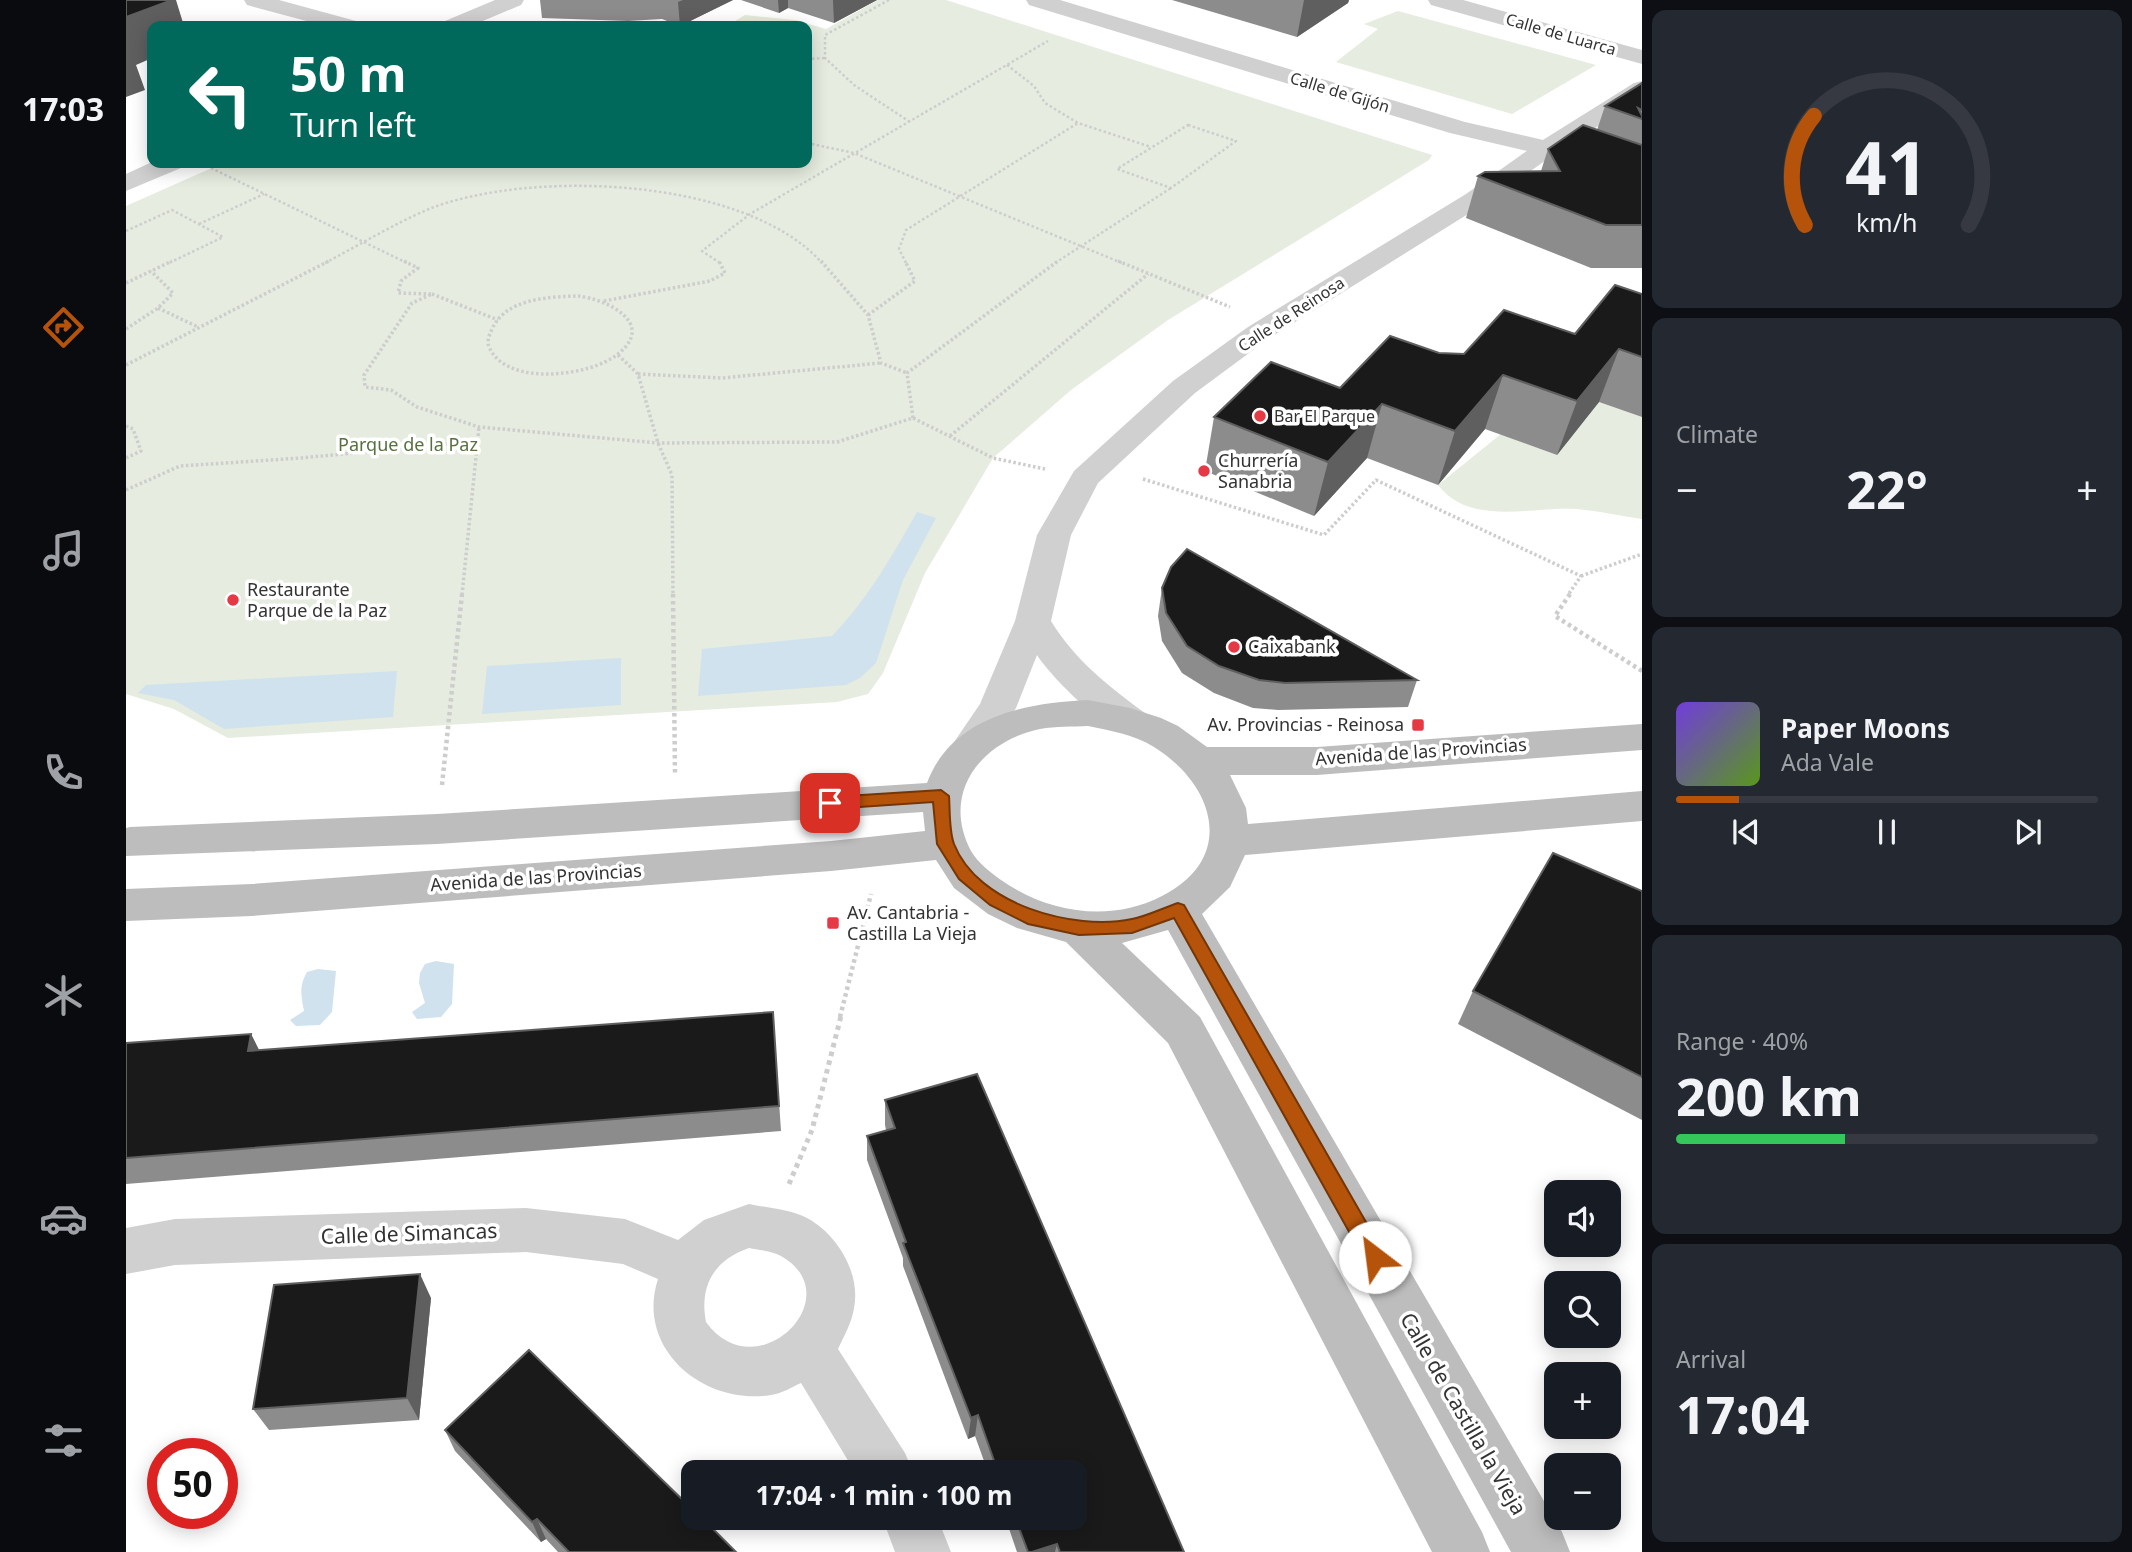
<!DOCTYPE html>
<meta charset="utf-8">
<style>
:root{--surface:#171b24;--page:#242831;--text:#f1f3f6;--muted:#9ea1a6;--line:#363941;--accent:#b45309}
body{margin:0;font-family:"Noto Sans",sans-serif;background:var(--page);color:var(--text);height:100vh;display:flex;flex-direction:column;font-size:26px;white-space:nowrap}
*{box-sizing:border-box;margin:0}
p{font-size:23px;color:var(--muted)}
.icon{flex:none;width:38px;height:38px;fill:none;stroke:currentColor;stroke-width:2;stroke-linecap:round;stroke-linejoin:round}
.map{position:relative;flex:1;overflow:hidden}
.sheet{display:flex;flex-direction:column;gap:10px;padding:10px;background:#0d0f14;width:490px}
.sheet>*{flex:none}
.hud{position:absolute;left:21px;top:21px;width:665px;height:147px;border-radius:14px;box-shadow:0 4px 18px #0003;background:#00695c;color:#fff;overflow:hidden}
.fabs{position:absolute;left:1418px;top:1180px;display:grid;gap:14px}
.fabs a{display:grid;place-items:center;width:77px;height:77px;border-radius:14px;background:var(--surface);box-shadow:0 4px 18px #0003;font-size:35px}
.speed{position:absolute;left:21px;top:1438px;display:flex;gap:14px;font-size:35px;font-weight:700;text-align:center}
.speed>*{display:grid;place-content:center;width:91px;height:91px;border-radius:50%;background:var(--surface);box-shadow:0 4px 18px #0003;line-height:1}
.speed .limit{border:10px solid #d22;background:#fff;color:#111}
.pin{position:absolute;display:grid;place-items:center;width:60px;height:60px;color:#fff;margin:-30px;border-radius:14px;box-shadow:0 4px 10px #0006}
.me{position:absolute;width:77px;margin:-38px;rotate:330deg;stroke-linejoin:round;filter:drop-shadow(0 0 5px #0008)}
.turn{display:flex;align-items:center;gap:24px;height:147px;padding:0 28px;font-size:32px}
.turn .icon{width:91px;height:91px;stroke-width:2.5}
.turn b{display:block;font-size:49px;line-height:60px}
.big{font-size:52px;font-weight:700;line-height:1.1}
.sheet .tile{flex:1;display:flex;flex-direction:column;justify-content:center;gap:10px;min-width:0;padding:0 24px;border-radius:14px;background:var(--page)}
.sheet .dial{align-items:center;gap:0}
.dial svg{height:182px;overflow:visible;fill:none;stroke:var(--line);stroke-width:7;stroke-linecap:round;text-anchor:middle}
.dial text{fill:var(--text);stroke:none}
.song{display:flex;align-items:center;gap:21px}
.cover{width:84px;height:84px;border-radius:10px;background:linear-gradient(135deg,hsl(260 70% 55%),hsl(90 70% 35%))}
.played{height:7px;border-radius:4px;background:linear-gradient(90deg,var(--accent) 15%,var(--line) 15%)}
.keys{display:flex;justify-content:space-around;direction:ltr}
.heat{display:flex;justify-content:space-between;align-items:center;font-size:38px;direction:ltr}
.charge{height:10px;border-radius:5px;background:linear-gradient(90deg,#34c759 40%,var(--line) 0)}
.trip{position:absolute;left:555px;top:1460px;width:406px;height:70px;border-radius:14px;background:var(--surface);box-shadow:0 4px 18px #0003;font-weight:700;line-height:70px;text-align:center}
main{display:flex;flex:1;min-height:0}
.tab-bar{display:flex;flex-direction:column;width:126px;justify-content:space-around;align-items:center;background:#090b0e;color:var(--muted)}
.tab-bar .icon{width:49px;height:49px}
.tab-bar .on{color:var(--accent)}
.tab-bar b{font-size:32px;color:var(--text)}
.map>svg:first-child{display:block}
.green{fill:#e6ecdf}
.water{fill:#cfe2ee}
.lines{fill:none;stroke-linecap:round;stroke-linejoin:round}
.path-far3{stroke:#cdcdcd;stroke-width:2.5;stroke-dasharray:2.5 2.5;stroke-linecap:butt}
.path-far2{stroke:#cdcdcd;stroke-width:3.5;stroke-dasharray:2.5 2.5;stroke-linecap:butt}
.path-far1{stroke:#cdcdcd;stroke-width:4.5;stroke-dasharray:3.5 3.5;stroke-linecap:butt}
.path{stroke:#cdcdcd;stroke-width:5;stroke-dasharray:4.5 4.5;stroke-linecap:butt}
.minor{fill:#d0d0d0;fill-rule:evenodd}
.tertiary{fill:#d0d0d0;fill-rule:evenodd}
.secondary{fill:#bdbdbd;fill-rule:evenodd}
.wall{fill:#8c8c8c}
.shaded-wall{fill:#5f5f5f}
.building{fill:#1a1a1a;stroke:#5f5f5f;stroke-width:2}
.route{fill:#b45309;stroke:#753606;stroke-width:2}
.poi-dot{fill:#e63946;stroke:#fff;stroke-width:2.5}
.labels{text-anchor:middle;stroke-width:7;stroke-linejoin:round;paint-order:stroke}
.far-street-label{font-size:16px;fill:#333;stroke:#fff}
.far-poi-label{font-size:16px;fill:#333;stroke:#fff;text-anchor:start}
.park-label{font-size:18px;fill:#56703f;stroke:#fff}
.poi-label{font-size:18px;fill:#333;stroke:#fff;text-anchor:start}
.street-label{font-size:18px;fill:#333;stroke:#fff}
.near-street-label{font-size:21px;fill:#333;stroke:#fff}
</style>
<main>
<nav class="tab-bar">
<b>17:03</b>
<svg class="icon on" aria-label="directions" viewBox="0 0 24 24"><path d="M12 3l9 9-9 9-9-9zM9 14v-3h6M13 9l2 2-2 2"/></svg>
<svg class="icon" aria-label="music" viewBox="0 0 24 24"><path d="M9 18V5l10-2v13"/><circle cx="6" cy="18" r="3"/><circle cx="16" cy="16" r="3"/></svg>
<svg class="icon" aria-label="phone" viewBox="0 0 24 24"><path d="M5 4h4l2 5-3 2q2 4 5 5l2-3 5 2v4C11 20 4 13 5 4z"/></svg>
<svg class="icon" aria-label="climate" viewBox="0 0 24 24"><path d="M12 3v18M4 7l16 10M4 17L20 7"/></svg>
<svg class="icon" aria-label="car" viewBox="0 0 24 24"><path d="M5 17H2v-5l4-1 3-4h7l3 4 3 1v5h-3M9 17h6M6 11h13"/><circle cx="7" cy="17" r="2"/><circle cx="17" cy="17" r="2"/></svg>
<svg class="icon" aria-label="filters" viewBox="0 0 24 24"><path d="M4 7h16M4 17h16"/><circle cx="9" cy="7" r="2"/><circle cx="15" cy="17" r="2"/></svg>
</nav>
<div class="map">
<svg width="1516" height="1552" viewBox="0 0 1516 1552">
<rect width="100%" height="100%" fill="#fff"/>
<g class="green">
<polygon points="752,0 820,0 1306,155 1303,160 1042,320 945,390 867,458 799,573 757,673 742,694 711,702 102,738 48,709 0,694 0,206 97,163 681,163 681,26 601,26 619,15 669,20 700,29"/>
<polygon points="1272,11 1470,65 1386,114 1210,62 1252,29 1238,24"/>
<path d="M 1473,402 L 1516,417 L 1516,519 C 1495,516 1473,511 1451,509 C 1407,506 1344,527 1312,485 L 1375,434 L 1431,455 Z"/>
</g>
<g class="water">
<path d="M 791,512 L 810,518 L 777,580 L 750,663 L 734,678 L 720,685 L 572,696 L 576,649 L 706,636 C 742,599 766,556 791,512 Z"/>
<polygon points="495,658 495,705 356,714 361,666"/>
<polygon points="271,671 267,717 98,729 48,700 12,693 20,685"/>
<polygon points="310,961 328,964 326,1004 315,1017 291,1019 286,1012 299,1003 293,983 294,973 299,964"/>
<path d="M 192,969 L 210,971 L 206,1012 L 194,1025 L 170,1026 L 164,1020 L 178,1011 C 175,995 173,986 181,972 Z"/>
</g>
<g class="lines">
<g class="path-far3">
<polyline points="763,0 699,35 699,58 728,85 784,122"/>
<polyline points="681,59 699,58"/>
<polyline points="881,65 908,86 919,103 952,123 1025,147"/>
<polygon points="1062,125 1110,141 1045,188 991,169"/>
<polyline points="681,143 728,153 996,263"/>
<polyline points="85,168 281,263"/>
<polyline points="73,224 138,194"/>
<polyline points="0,231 46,210 97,237 43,263"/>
<path d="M 199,263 C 233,245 268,224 303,209 C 404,169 620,177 696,263"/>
<polyline points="594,263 576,251 624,214 922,41"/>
<polyline points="780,263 773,249 780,230 952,123"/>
<polyline points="929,263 1045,188"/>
</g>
<g class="path-far2">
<polyline points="278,261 292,268 275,281 272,293 306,294 286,303 238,375 239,387 265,390 291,407 353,427 532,443 711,442 787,418 867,458 919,469"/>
<polyline points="695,261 742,315 755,363 781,373"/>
<polyline points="992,261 1104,307"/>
<polyline points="0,283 46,261"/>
<polyline points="306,294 372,320"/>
<path d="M 452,296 C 480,299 531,323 492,354 C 465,376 383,387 364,349 C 360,342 363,336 366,329 C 380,298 423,297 452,296 Z"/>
<polyline points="478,301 584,281 599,273 593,261"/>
<polyline points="32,308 72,327"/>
<polyline points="742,315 789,281 779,261"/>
<polyline points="0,329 32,308 47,293 25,271"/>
<polyline points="492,355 512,374 532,443 546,475 547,595"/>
<polyline points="0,365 203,261"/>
<polyline points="512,374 596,378 755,363"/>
<polyline points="787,418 781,373 932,261"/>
<polyline points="0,426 7,429 15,451 0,458"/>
<polyline points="824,436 1022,274"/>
<polyline points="1017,479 1198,535 1250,480 1455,576 1442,595"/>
<polyline points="0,490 54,466 175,458 352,441"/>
<polyline points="1455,576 1516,554"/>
<polyline points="336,595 353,427"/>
</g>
<g class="path-far1">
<polyline points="547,594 549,773"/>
<polyline points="1444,594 1429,616 1516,671"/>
<polyline points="316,785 336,594"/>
<polyline points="714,1017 745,894"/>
</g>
<polyline class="path" points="663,1184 686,1130 715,1016"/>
<g class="minor">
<polygon points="118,0 153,0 230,21 233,26 199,26 121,5"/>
<polygon points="900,0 934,0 1339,122 1430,143 1516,173 1516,189 1414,154 1324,133 903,5"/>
<polygon points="1302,0 1337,0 1516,50 1516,64 1305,5"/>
<path d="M 623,1204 C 642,1208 663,1209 681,1218 C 711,1234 735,1273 728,1308 C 726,1322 718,1336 712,1349 L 779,1453 L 787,1472 L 729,1472 L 675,1383 C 666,1387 655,1394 645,1395 C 578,1406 509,1349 532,1279 L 497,1264 L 400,1252 L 49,1265 L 0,1274 L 0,1228 L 49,1219 L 400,1208 L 499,1219 L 552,1240 L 578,1220 ZM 623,1248 C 633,1250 646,1251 655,1256 C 726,1296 631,1392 580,1322 C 573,1286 588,1260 623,1248 Z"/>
<polygon points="756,1517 811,1517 825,1552 769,1552"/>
</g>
<g class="tertiary">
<polygon points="369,0 398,0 395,5 345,26 316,26 319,21"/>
<path d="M 1516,81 L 1516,98 L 1430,153 L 1358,204 L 1142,339 L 1069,393 L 972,483 L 945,535 L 925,621 C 949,660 982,686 1019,713 L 1025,722 L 1019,731 C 1014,733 1009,735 1003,734 C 978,730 925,677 911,655 L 890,708 L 856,758 L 843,762 L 830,758 L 824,748 L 854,704 L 889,621 L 911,535 L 948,471 L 1047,381 L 1122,327 L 1340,194 L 1412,143 L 1508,83 Z"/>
<polygon points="26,162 59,163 55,168 0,191 0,174"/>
</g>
<path class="secondary" d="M 962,700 L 1004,708 L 1035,718 L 1052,726 L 1081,747 L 1191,747 L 1516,724 L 1516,750 L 1191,775 L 1104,775 L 1120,808 L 1122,824 L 1516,791 L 1516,821 L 1119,855 L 1104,887 L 1076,914 L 1436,1532 L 1444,1552 L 1385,1552 L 1042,930 L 996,943 L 1074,1017 L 1356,1532 L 1364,1552 L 1306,1552 L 1042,1043 L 940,942 L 891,928 L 862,914 L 828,888 L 810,860 L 705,871 L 126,916 L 0,921 L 0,889 L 126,884 L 705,841 L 799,831 L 797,812 L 311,844 L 0,856 L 0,828 L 4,827 L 311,814 L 801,783 C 826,716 900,703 962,700 ZM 962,726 C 985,731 1007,734 1028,747 C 1089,785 1111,858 1036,896 C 984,923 922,913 875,880 C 864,872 852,863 845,851 C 814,792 856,741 914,729 C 930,726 946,727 962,726 Z"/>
</g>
<g class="wall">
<polygon points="414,0 607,0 554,26 536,19 502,21 416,18"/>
<polygon points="615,0 751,0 708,23 662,8 653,13"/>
<polygon points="1046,0 1223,0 1222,3 1171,37"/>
<polygon points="1516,83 1516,268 1465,268 1340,218 1352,176 1415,171 1422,149 1471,130 1479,106"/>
<polygon points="1516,294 1516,417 1473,402 1431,455 1359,429 1312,485 1241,458 1188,516 1079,471 1088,417 1214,388 1313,353 1338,354 1449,334"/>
<polygon points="1036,588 1291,680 1282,707 1152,710 1127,708 1088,693 1056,673 1036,641 1032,616"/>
<polygon points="1516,891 1516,1120 1332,1024 1347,991"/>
<polygon points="647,1012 655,1131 0,1184 0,1043 125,1034 133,1050"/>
<polygon points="759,1100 1058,1552 891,1552 879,1517 948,1517 948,1472 862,1472 849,1436 842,1439 777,1266 777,1258 741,1160 741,1136 760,1130 759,1125"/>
<polygon points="305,1298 293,1420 143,1430 127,1409"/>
<polygon points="319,1430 610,1552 432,1552 420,1539 415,1542 329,1451"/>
</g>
<g class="shaded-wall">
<polygon points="46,0 50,0 58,26 26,26 26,58 10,65 19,90 0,97 0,17"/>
<polygon points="557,0 607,0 554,26 552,2"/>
<polygon points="652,0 662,0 662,8 653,13"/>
<polygon points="707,0 751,0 708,23"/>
<polygon points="1178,0 1223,0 1222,3 1171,37"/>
<polygon points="1493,349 1473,402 1431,455 1451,401"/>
<polygon points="1377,375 1359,429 1312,485 1329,431"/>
<polygon points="1256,404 1241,458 1188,516 1202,462"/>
<polygon points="125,1034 138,1060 122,1051"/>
<polygon points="294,1274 305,1298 293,1420 281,1398"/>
<polygon points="852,1415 849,1436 842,1439 845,1418"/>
<polygon points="411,1519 420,1539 415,1542 406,1522"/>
<polygon points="931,1544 929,1552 906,1552"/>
</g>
<g class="building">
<polygon points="0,0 46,0 0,17"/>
<polygon points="1516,83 1516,110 1512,108 1516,116 1516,119 1479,106"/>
<polygon points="1457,125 1516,145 1516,225 1480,225 1352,176 1359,172 1434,171 1422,149"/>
<polygon points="1489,285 1516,294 1516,357 1493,349 1451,401 1377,375 1329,431 1256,404 1202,462 1088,417 1145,362 1214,388 1264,336 1313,353 1338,354 1378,310 1449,334"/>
<polygon points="1061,549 1291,680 1159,683 1133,680 1093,666 1061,646 1040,613 1036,588 1045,567"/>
<polygon points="1427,853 1516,891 1516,1077 1347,991"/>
<polygon points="647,1012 653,1106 0,1158 0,1043 125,1034 122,1051"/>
<polygon points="851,1074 1058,1552 934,1552 931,1544 906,1552 902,1552 889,1517 948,1517 948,1472 872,1472 852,1415 845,1418 777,1243 780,1242 741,1136 769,1128 759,1100"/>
<polygon points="294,1274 281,1398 127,1409 148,1285"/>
<polygon points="403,1350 567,1510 567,1517 575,1517 610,1552 443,1552 411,1519 406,1522 319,1430"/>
</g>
<path class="route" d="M 815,790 L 823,796 C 824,810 823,831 828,844 C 852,905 948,931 1006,919 C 1021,916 1037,908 1052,903 L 1058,905 L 1256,1250 L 1259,1257 L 1256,1264 L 1249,1266 L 1241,1264 L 1048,918 L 1006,933 L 953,935 L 902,924 L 864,905 L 833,879 L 811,844 L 807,802 L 704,809 L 696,803 L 704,797 Z"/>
<g class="poi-dot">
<circle cx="1134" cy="416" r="7"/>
<circle cx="1078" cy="471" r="7"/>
<circle cx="107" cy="600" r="7"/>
<circle cx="1108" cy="647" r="7"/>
<rect x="1285" y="718" width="14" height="14" rx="3.5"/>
<rect x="700" y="916" width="14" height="14" rx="3.5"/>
</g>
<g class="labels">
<g class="far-street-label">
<text transform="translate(1435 34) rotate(16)" y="6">Calle de Luarca</text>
<text transform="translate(1214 92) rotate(17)" y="6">Calle de Gijón</text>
<text transform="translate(1165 314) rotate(-33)" y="6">Calle de Reinosa</text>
</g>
<g class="far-poi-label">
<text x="1148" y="422">Bar El Parque</text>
</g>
<g class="park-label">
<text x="282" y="451">Parque de la Paz</text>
</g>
<g class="poi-label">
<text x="1092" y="467">Churrería<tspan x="1092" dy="21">Sanabria</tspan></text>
<text x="121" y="596">Restaurante<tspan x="121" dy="21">Parque de la Paz</tspan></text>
<text x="1122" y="653">Caixabank</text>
<text x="1278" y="731" text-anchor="end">Av. Provincias - Reinosa</text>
<text x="721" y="919">Av. Cantabria -<tspan x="721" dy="21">Castilla La Vieja</tspan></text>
</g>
<g class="street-label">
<text transform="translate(1295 752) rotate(-4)" y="6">Avenida de las Provincias</text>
<text transform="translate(410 878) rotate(-4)" y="6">Avenida de las Provincias</text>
</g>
<g class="near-street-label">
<text transform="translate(283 1234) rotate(-2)" y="7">Calle de Simancas</text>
<text transform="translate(1337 1414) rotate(60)" y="7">Calle de Castilla la Vieja</text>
</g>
</g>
</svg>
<div class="fabs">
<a><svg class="icon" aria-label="sound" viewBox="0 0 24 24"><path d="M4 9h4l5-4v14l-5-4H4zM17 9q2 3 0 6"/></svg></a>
<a><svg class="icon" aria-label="search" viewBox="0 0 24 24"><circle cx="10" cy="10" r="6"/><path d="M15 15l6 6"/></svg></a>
<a>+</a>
<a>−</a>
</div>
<div class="speed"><div class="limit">50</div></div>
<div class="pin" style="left:704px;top:803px;background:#d93025"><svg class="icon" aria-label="arrive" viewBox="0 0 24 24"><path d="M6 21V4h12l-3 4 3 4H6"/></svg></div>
<svg class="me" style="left:1249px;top:1257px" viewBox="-20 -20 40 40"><circle r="19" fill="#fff"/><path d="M0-13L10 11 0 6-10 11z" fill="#b45309"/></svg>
<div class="trip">17:04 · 1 min · 100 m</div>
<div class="hud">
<div class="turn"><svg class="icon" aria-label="left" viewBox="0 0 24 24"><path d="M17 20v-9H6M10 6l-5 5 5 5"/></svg><div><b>50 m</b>Turn left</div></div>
</div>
</div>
<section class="sheet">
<div class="tile dial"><svg viewBox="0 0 100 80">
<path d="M14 69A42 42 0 1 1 86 69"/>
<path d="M14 69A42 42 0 0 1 18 21" stroke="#b45309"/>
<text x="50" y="56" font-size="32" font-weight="700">41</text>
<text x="50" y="72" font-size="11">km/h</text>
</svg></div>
<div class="tile"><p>Climate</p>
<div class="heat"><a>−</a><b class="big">22°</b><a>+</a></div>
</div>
<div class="tile">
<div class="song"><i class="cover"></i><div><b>Paper Moons</b><p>Ada Vale</p></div></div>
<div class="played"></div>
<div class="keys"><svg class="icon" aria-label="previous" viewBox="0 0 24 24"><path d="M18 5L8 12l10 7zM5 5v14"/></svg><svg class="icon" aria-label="pause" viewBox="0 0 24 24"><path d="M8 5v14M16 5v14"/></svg><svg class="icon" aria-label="next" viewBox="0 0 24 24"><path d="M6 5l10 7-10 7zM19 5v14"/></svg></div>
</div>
<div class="tile"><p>Range · 40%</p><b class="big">200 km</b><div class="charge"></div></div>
<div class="tile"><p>Arrival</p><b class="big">17:04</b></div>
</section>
</main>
